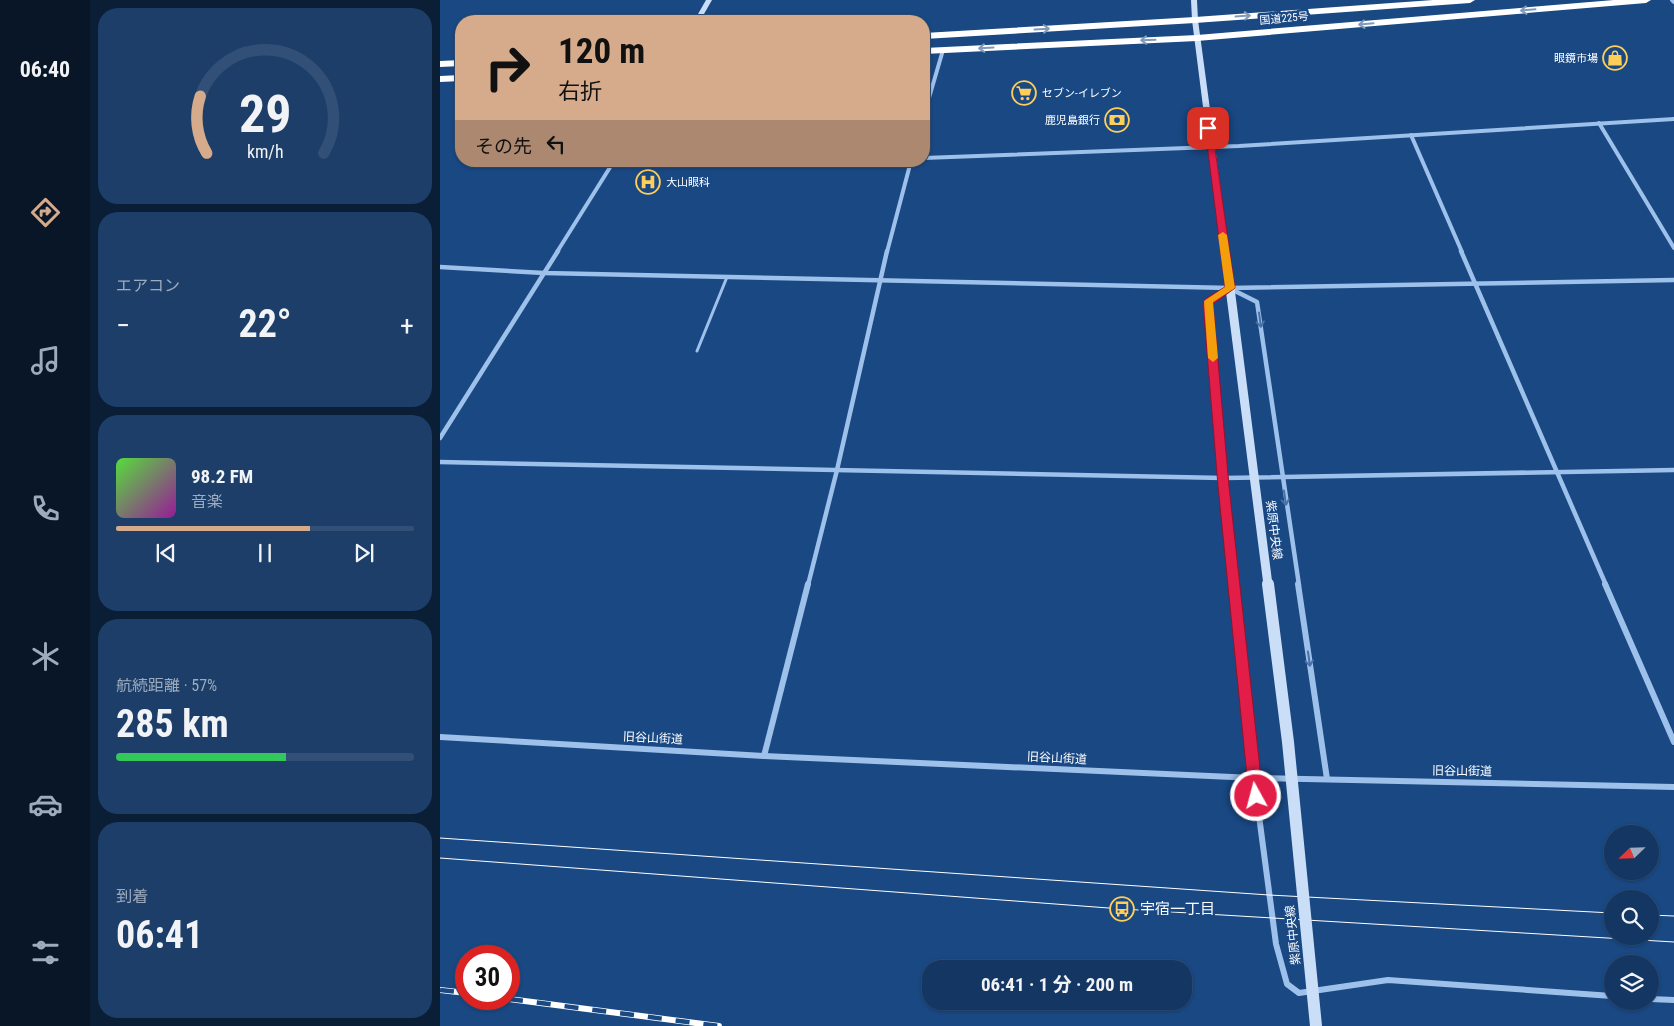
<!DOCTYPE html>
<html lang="ja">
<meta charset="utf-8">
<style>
:root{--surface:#133662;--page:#1c3e68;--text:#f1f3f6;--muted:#9dabbe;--line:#325077;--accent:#d6ab8b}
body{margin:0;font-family:"Roboto Condensed","Noto Sans JP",sans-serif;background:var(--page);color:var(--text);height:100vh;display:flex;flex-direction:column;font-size:19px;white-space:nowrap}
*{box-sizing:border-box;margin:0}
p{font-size:16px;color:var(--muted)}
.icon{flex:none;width:28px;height:28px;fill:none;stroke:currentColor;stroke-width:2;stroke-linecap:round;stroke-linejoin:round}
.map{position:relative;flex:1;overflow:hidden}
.panel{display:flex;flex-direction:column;gap:8px;padding:8px;background:#0a1e36;width:350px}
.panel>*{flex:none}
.banner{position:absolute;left:15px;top:15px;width:475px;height:152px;border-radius:20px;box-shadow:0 1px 4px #0004,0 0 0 1px var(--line);background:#d6ab8b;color:#111;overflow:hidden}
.needle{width:32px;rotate:247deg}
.buttons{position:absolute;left:1164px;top:825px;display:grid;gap:10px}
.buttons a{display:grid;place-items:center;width:55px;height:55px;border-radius:50%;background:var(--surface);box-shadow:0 1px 4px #0004,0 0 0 1px var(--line);font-size:25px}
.speed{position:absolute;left:15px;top:945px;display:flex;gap:10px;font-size:25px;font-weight:700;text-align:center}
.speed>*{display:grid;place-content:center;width:65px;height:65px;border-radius:50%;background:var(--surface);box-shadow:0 1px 4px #0004,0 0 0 1px var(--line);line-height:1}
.speed .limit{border:8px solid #d22;background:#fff;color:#111}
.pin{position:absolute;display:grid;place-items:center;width:42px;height:42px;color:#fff;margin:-21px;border-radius:10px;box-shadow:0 2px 8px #0006}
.me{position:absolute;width:55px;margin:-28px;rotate:353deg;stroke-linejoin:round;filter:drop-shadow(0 0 4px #0008)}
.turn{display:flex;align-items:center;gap:18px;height:105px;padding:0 20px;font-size:22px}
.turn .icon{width:65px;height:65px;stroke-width:2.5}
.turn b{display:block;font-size:35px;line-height:42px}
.then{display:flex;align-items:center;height:48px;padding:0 20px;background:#0003;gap:10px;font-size:19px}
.big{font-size:38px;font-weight:700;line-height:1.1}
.panel .tile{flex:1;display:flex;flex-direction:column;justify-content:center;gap:8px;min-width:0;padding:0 18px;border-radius:20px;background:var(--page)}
.panel .dial{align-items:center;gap:0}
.dial svg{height:130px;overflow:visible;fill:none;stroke:var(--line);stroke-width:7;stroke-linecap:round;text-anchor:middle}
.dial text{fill:var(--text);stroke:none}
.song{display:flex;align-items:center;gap:15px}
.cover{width:60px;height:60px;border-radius:8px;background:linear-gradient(135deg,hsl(110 70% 55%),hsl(300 70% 35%))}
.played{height:5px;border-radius:2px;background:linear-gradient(90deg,var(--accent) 65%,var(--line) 65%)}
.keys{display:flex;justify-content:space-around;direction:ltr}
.heat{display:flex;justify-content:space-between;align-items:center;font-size:28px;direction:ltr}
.charge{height:8px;border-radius:4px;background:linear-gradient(90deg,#34c759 57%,var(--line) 0)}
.trip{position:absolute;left:482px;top:960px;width:270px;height:50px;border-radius:20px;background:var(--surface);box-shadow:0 1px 4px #0004,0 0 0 1px var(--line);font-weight:700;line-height:50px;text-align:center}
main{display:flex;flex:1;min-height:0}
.tab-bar{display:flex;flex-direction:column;width:90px;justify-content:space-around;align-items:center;background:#081627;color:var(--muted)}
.tab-bar .icon{width:35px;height:35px}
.tab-bar .active{color:var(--accent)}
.tab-bar b{font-size:22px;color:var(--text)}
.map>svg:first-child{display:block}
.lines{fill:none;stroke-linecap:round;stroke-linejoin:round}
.lane{stroke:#9ec1eb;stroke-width:3}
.street-far2{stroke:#9ec1eb;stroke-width:4}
.street-far1{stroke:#9ec1eb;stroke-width:4.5}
.street{stroke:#9ec1eb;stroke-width:6}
.secondary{fill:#cadef8;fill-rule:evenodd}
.highway{fill:#fff;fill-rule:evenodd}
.tram{stroke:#fff;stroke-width:1}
.rail-casing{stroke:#fff;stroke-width:6}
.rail{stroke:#194883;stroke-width:4.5;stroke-dasharray:14;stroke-linecap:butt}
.secondary-bridge-far1{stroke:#cadef8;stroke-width:9}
.secondary-bridge{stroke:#cadef8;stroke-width:12}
.oneway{stroke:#809abb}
.oneway2{stroke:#4872a7}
.route{fill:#e11d48;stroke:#92132f}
.slow{fill:#f59e0b}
.labels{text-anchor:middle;stroke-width:5;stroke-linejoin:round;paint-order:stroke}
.far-street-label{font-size:11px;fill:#fff;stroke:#194883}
.far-poi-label{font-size:11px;fill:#fff;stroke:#194883;text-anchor:end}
.street-label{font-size:12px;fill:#fff;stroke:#194883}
.near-poi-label{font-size:15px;fill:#fff;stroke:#194883;text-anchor:start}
</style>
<main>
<nav class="tab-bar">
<b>06:40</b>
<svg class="icon active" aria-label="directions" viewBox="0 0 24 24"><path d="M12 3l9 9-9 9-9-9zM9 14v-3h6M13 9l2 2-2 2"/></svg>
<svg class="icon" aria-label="music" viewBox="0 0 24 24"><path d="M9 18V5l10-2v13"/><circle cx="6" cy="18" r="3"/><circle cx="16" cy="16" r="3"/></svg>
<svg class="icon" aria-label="phone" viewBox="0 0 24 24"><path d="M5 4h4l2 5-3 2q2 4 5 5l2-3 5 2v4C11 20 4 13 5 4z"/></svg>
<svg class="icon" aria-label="climate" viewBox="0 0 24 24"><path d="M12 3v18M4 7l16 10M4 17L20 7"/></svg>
<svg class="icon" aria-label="car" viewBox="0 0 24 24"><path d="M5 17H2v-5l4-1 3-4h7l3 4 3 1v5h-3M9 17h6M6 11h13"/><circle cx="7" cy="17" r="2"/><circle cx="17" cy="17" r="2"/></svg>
<svg class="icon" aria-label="filters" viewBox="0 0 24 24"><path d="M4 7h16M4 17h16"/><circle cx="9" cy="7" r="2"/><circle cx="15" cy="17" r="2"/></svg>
</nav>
<section class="panel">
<div class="tile dial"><svg viewBox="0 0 100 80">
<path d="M14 69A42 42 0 1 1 86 69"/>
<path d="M14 69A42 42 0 0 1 10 34" stroke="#d6ab8b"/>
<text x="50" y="56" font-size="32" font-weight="700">29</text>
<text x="50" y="72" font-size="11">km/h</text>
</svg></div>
<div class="tile"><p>エアコン</p>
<div class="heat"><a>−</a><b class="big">22°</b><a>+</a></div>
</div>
<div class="tile">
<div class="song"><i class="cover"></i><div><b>98.2 FM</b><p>音楽</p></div></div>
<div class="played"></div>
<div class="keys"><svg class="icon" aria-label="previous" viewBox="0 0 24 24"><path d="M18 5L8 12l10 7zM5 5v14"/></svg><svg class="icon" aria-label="pause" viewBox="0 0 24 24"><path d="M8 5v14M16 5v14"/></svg><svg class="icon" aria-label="next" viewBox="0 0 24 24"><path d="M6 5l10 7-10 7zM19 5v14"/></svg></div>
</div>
<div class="tile"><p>航続距離 · 57%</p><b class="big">285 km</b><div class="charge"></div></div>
<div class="tile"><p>到着</p><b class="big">06:41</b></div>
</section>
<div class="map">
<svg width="1234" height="1026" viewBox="0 0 1234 1026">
<rect width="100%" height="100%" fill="#194883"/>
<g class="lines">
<polyline class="lane" points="257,351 287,277"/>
<g class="street-far2">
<polyline points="1232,0 1234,2"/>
<polyline points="484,115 503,50"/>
<polyline points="1159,123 1234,248"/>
<polyline points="971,135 1022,252"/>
<polyline points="484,158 799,146 1234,119"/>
<polyline points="117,252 174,161"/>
<polyline points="447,252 471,161"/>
</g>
<g class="street-far1">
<polyline points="1021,251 1166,585"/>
<polyline points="0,267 104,273 790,288 1234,280"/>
<polyline points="790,289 768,301 768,304 794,585"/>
<polyline points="793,290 817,302 859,585"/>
<polyline points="0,438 118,251"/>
<polyline points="0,462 783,478 1234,470"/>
<polyline points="368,585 397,470 447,251"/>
</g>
<g class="street">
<polyline points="794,584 814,778 836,944 847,984 859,993 948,980 1172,996"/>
<polyline points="858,584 887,779"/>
<polyline points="1165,584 1234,742"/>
<polyline points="0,737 324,756 814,778 1234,787"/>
<polyline points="324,756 368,584"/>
<polyline points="1210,999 1234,1000"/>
</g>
<g class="secondary">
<polygon points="266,0 272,0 260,21 254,21"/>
<polygon points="751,0 757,0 758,20 794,288 790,291 786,288 752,20"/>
</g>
<g class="highway">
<polygon points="993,0 1035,0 1030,3 755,23 484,39 484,33 755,17"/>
<polygon points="1174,0 1211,0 1206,3 757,41 484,54 484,48 757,35"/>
<polygon points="21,60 21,66 0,67 0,61"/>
<polygon points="21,75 21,81 0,82 0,76"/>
</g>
<g class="tram">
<polyline points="0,838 829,895 1172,913"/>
<polyline points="0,858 682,909 1234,942"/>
<polyline points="1210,915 1234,916"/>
</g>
<g class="rail-casing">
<g id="rail">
<polyline points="0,990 26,993"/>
<polyline points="69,999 279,1026"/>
</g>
</g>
<use href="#rail" class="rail"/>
<polyline class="secondary-bridge-far1" points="790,288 828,585"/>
<polyline class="secondary-bridge" points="828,584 848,742 876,1026"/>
</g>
<defs><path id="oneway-shaft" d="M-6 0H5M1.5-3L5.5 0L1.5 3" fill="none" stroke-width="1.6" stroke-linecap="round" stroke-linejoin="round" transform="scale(1.25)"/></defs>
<g class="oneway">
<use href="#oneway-shaft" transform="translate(1088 10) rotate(175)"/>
<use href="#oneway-shaft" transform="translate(803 16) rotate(-4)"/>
<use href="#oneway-shaft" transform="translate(926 24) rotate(175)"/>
<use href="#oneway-shaft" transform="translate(602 29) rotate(-3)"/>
<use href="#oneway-shaft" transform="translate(708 40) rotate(178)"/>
<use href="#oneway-shaft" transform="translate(546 48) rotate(177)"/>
</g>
<g class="oneway2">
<use href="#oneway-shaft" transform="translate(820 320) rotate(82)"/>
<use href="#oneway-shaft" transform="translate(845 498) rotate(82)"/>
<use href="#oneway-shaft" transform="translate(869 659) rotate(82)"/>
</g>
<polygon class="route" points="768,125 772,128 795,288 773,304 789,486 823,796 821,800 816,802 811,800 809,796 778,486 763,304 765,299 785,287 765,128"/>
<polygon class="slow" points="783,232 787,235 795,288 773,302 778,358 773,362 768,358 764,301 785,287 778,235"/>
<defs>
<g id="shop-ring" transform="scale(1.25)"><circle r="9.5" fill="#194883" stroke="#fece59" stroke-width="1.5"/><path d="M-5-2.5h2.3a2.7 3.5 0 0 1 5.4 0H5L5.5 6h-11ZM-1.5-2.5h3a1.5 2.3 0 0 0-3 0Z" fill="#fece59"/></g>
<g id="supermarket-ring" transform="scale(1.25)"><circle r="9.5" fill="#194883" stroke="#fece59" stroke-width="1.5"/><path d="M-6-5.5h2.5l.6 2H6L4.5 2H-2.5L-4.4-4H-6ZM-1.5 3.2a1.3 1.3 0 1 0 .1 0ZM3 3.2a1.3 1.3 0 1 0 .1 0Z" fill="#fece59"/></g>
<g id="bank-ring" transform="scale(1.25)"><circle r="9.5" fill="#194883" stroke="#fece59" stroke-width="1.5"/><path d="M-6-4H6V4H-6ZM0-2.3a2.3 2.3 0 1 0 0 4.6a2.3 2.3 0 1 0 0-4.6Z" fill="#fece59"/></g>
<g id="hospital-ring" transform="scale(1.25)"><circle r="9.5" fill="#194883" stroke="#fece59" stroke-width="1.5"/><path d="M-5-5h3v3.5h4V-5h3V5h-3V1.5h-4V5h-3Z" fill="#fece59"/></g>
<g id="bus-ring" transform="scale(1.25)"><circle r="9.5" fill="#194883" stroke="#fece59" stroke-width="1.5"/><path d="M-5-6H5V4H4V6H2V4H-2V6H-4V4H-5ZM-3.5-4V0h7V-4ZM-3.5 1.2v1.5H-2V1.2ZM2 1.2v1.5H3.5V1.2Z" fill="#fece59"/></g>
</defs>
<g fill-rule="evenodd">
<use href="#shop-ring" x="1175" y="58"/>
<use href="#supermarket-ring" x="584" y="93"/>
<use href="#bank-ring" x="677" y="120"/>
<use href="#hospital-ring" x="208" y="182"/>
<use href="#bus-ring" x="682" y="909"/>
</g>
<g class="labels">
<g class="far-street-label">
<text transform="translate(844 18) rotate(-5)" y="4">国道225号</text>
</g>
<g class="far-poi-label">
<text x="1158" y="62">眼鏡市場</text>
<text x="602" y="97" text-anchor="start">セブン-イレブン</text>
<text x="660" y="124">鹿児島銀行</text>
<text x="226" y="186" text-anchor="start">大山眼科</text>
</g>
<g class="street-label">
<text transform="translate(834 530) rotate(83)" y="4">紫原中央線</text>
<text transform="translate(213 738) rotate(3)" y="4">旧谷山街道</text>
<text transform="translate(617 758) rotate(3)" y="4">旧谷山街道</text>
<text transform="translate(1022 771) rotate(1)" y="4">旧谷山街道</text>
<text transform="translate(853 935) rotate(-96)" y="4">紫原中央線</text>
</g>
<g class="near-poi-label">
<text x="700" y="914">宇宿一丁目</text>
</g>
</g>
</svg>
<div class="buttons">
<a><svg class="needle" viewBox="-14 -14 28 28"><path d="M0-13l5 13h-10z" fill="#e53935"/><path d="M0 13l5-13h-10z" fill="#9dabbe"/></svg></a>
<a><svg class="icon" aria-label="search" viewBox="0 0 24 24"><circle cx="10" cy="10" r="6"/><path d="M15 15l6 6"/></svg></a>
<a><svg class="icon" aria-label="layers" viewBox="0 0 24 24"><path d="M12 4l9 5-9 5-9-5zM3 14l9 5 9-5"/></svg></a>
</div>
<div class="speed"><div class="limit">30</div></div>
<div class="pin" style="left:768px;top:128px;background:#d93025"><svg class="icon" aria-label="arrive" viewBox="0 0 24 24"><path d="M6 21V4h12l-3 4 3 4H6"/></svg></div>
<svg class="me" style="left:816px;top:796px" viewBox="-20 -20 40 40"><circle r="17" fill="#e11d48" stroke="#fff" stroke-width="3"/><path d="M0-11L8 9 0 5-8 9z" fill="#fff"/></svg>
<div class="trip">06:41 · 1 分 · 200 m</div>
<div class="banner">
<div class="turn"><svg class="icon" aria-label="right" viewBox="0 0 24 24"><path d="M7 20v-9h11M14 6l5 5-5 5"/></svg><div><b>120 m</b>右折</div></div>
<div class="then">その先<svg class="icon" aria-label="left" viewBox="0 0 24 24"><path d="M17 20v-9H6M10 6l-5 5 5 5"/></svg></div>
</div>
</div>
</main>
